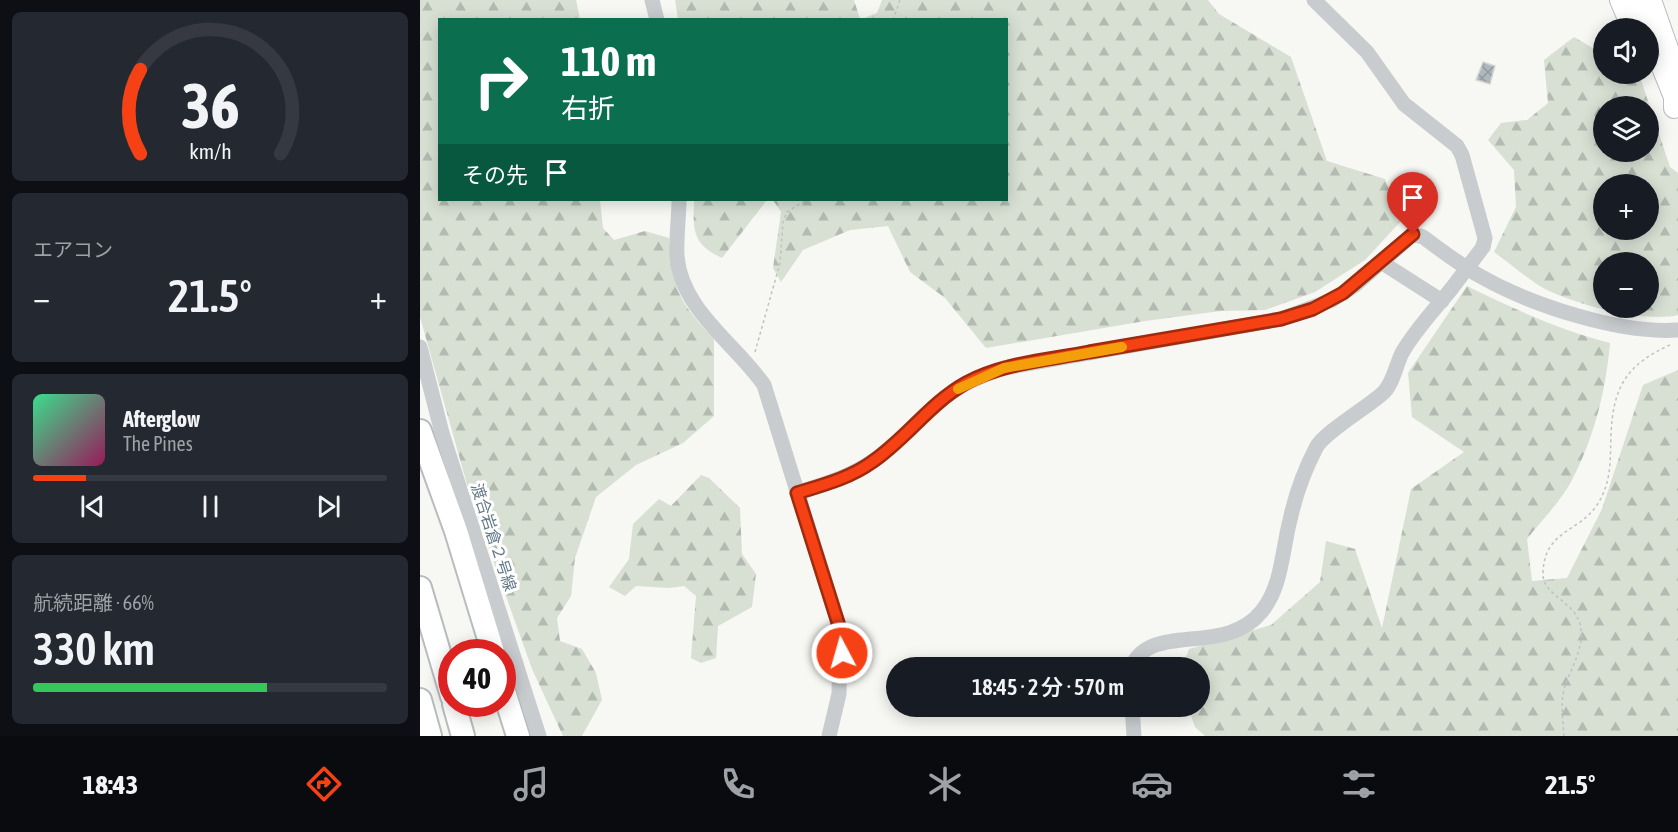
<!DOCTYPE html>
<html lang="ja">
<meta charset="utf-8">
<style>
:root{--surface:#171b24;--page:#242831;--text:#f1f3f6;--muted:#9ea1a6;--line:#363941;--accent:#f64114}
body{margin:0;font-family:"Asap Condensed","Noto Sans JP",sans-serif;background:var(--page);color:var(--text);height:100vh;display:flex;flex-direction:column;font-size:22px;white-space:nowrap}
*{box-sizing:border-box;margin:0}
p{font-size:20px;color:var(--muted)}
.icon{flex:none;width:33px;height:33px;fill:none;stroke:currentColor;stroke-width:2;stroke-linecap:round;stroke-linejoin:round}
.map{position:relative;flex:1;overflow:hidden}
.sheet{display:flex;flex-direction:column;gap:12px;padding:12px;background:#0d0f14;width:420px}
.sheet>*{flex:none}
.banner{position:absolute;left:18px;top:18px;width:570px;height:183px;border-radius:0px;box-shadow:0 3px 15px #0003;background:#0b6e4f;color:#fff;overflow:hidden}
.buttons{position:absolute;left:1173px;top:18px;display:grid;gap:12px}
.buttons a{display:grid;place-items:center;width:66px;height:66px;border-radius:50%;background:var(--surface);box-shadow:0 3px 15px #0003;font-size:30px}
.speed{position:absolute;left:18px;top:639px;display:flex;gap:12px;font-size:30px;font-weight:700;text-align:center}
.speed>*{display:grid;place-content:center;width:78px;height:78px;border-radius:50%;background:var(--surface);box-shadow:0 3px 15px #0003;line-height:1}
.speed .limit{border:9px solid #d22;background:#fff;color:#111}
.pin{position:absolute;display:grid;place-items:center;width:51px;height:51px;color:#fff;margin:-62px -26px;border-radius:50% 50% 50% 0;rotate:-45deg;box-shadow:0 0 6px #0007}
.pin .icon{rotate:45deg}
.me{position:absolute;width:66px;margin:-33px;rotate:354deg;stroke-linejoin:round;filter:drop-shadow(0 0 4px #0008)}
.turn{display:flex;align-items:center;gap:21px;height:126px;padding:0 24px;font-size:27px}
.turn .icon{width:78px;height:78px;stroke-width:2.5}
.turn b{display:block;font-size:42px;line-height:51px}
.then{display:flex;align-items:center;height:57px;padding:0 24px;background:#0003;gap:12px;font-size:22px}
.big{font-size:45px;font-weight:600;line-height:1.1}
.sheet .card{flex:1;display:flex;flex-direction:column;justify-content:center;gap:9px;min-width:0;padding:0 21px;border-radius:9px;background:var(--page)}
.sheet .dial{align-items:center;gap:0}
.dial svg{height:156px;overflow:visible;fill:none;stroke:var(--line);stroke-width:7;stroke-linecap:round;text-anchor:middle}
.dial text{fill:var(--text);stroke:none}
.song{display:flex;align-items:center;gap:18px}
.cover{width:72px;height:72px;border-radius:9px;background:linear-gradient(135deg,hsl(150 70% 55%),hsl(330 70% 35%))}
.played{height:6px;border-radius:3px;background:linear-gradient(90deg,var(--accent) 15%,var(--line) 15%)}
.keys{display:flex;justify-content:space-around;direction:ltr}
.heat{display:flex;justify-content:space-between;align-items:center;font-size:33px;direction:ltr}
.charge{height:9px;border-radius:4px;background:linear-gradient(90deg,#34c759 66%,var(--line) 0)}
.trip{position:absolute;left:466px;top:657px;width:324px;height:60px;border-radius:30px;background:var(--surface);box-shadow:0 3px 15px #0003;font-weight:600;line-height:60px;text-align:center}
.tabs{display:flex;height:96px;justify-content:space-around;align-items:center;background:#090b0e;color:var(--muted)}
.tabs .icon{width:42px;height:42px}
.tabs .selected{color:var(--accent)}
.tabs b{font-size:27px;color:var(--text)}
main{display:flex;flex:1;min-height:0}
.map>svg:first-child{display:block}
.forest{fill:url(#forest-firs);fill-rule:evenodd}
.building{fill:url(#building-cross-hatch);stroke:#d8d8d5;stroke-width:1.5}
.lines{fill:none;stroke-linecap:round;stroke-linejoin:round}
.major-casing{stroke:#b9bdc1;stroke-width:22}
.highway-casing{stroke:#b8bcbf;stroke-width:26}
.path{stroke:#bfc2c4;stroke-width:1.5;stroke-dasharray:3 3;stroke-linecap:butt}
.minor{stroke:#c8cccf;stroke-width:15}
.major{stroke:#fff;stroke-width:20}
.highway{stroke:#fff;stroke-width:22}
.minor-bridge{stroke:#c8cccf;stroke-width:15}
.route-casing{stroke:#a02a0d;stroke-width:15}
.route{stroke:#f64114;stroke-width:10}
.slow{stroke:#f59e0b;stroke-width:10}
.labels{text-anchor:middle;stroke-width:6;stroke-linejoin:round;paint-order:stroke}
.street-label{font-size:16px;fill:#627887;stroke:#fff}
</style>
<main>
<section class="sheet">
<div class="card dial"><svg viewBox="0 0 100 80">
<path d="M14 69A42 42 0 1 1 86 69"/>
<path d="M14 69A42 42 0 0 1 14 26" stroke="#f64114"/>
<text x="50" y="56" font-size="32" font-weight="700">36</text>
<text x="50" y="72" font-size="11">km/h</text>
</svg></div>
<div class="card"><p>エアコン</p>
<div class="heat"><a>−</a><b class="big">21.5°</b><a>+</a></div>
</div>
<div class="card">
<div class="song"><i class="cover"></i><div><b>Afterglow</b><p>The Pines</p></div></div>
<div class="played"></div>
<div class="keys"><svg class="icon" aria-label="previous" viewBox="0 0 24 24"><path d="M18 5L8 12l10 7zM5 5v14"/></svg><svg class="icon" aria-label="pause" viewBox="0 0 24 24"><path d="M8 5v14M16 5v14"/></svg><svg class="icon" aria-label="next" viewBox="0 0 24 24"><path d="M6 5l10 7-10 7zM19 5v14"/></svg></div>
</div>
<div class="card"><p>航続距離 · 66%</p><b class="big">330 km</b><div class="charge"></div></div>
</section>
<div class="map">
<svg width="1258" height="736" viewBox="0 0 1258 736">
<defs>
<pattern id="forest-firs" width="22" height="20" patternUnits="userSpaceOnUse" patternTransform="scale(1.5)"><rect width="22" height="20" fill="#d8dfd3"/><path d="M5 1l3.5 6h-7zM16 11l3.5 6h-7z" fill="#b3bab1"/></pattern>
<pattern id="building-cross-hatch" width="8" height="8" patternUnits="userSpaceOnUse" patternTransform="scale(1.5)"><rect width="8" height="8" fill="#aeb7bd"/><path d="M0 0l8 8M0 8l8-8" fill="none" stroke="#919a9f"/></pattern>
</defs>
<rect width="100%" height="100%" fill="#f7f7f3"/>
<g class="forest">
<path d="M 0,0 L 156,0 L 160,19 L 20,20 L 20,200 L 180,200 L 183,228 L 194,240 L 225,231 L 249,238 C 254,291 257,300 294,339 L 294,416 L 263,443 L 216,465 L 176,497 L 155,558 L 151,596 L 137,618 L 140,641 L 162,649 L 176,673 L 182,700 L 162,736 L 143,736 L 112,669 L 50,495 L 0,317 Z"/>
<polygon points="255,0 434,0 440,19 258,19"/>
<polygon points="462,0 788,0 799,14 871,57 907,161 965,179 982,220 945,260 895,292 845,310 801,311 725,321 566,348 525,298 490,272 468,226 430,230 383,250 361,282 353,268 361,212 353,200 586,200 586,20 442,19 457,13"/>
<path d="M 1154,37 L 1183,54 L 1184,74 L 1219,74 L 1250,167 L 1258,173 L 1258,315 C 1225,323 1158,305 1127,290 C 1108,280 1091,264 1074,252 L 1096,207 L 1094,170 L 1068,140 L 1081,123 L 1107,120 L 1128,103 L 1124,60 ZM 1228,106 L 1228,152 L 1184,152 L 1184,106 ZM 1228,184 L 1228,230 L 1184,230 L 1184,184 ZM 1228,262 L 1228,308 L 1184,308 L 1184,262 Z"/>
<path d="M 274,200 L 347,200 L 302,258 C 272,244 273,230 274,200 Z"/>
<path d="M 1047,286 C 1094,309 1139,330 1190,343 C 1186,390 1174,438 1152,480 C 1141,501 1122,520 1107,539 L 1112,581 L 1147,578 L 1182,509 L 1223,385 L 1258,370 L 1258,736 L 785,736 L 775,727 L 768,707 L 780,706 L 780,668 L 762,668 L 769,649 L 851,625 L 900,582 L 906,541 L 935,549 L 962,628 L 991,489 L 1044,452 L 992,417 L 988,373 Z"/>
<polygon points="281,475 289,478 320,508 322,554 336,574 332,607 298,626 296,658 281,663 271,658 276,596 264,586 249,588 216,586 205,596 189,587 209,559 213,524 239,499 251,506"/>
</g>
<polygon class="building" points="1063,62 1075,66 1070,84 1056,80"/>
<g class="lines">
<g class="major-casing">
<g id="major">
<polyline points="1200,0 1212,28"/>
<polyline points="1218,0 1225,28"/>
<polyline points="1231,0 1258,77"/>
<polyline points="1241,65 1254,97 1254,108"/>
</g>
</g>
<g class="highway-casing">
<g id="highway">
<polyline points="0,431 36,531 73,652"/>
<polyline points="0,588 32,696"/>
<polyline points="82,685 98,736"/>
<polyline points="0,700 10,736"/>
<polyline points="34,704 43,736"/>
</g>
</g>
<g class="path">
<polyline points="473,20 480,0"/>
<polyline points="335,352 360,263 363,222 367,212 386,200"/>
<path d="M 1144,736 C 1143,720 1140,701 1145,686 C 1151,668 1163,650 1161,630 C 1159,601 1121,597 1123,572 C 1125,530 1158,533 1177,505 C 1192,482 1190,460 1191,435 C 1193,386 1207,364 1252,344"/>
</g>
<g class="minor">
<polyline points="232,0 237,20"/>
<polyline points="894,0 947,52 984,104 1037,146 1042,155 1065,238 1063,247"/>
<path d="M 259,200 C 259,218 256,237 257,256 C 261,310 316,344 344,385 L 420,629 L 419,694 L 409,736"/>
<polyline points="961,262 1022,301"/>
<polyline points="0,347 22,433 119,736"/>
<path d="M 377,493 C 403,484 430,477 453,461 C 486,438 510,404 545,384 C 557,377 571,373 584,368 L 861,319 L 912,300 L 934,286 L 993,234 L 1003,237 C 1021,250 1040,265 1060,276 C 1111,305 1199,334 1258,330"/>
<path d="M 711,668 C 730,620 805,658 842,611 C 862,586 862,551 870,520 C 875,497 885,469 896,448 C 903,433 948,407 963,393 C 973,384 976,365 982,353 C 995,330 1016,308 1032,288"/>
<polyline points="712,706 714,736"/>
</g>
<use href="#major" class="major"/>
<use href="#highway" class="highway"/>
<polyline class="minor-bridge" points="1032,288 1063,247"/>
</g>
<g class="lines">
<g class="route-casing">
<path id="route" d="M 422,653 L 420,629 L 377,493 C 403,485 430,478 452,462 C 486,439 510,403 546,383 C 583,363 628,360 669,352 C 733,341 797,330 861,319 L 893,309 L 923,293 L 993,234"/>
</g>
<use href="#route" class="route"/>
<polyline class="slow" points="538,389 584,368 702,347"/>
</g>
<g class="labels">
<g class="street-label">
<text transform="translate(74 537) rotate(72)" y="6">渡合岩倉２号線</text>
</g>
</g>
</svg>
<div class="buttons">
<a><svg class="icon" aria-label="sound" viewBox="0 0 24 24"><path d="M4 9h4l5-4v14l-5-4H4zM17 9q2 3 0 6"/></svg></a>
<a><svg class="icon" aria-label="layers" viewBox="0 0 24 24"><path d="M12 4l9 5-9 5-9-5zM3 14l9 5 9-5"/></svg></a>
<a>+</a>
<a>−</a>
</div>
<div class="speed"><div class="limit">40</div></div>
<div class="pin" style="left:993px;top:234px;background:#d93025"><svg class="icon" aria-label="arrive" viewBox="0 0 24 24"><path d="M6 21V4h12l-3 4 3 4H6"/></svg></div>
<svg class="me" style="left:422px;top:653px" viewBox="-20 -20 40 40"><circle r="17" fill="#f64114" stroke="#fff" stroke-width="3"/><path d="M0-11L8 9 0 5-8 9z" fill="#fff"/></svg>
<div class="trip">18:45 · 2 分 · 570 m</div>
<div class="banner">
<div class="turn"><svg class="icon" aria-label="right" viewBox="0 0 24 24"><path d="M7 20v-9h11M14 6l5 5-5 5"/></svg><div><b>110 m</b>右折</div></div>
<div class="then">その先<svg class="icon" aria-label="arrive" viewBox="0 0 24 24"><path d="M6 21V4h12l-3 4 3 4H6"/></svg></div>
</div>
</div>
</main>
<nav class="tabs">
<b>18:43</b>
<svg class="icon selected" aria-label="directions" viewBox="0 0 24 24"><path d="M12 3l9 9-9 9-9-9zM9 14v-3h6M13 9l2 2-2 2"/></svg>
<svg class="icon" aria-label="music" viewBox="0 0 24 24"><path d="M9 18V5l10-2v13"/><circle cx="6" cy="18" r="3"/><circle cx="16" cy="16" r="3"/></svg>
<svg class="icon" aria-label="phone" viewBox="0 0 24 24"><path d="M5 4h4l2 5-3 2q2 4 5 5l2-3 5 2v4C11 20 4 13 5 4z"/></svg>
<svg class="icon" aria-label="climate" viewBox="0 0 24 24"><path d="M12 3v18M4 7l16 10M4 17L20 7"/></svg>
<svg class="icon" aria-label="car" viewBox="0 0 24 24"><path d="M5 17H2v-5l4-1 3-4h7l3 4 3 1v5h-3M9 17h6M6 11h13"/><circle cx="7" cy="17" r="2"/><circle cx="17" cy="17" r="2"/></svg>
<svg class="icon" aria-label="filters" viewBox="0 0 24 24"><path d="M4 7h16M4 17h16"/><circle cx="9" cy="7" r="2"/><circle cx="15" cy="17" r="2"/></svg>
<b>21.5°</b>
</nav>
